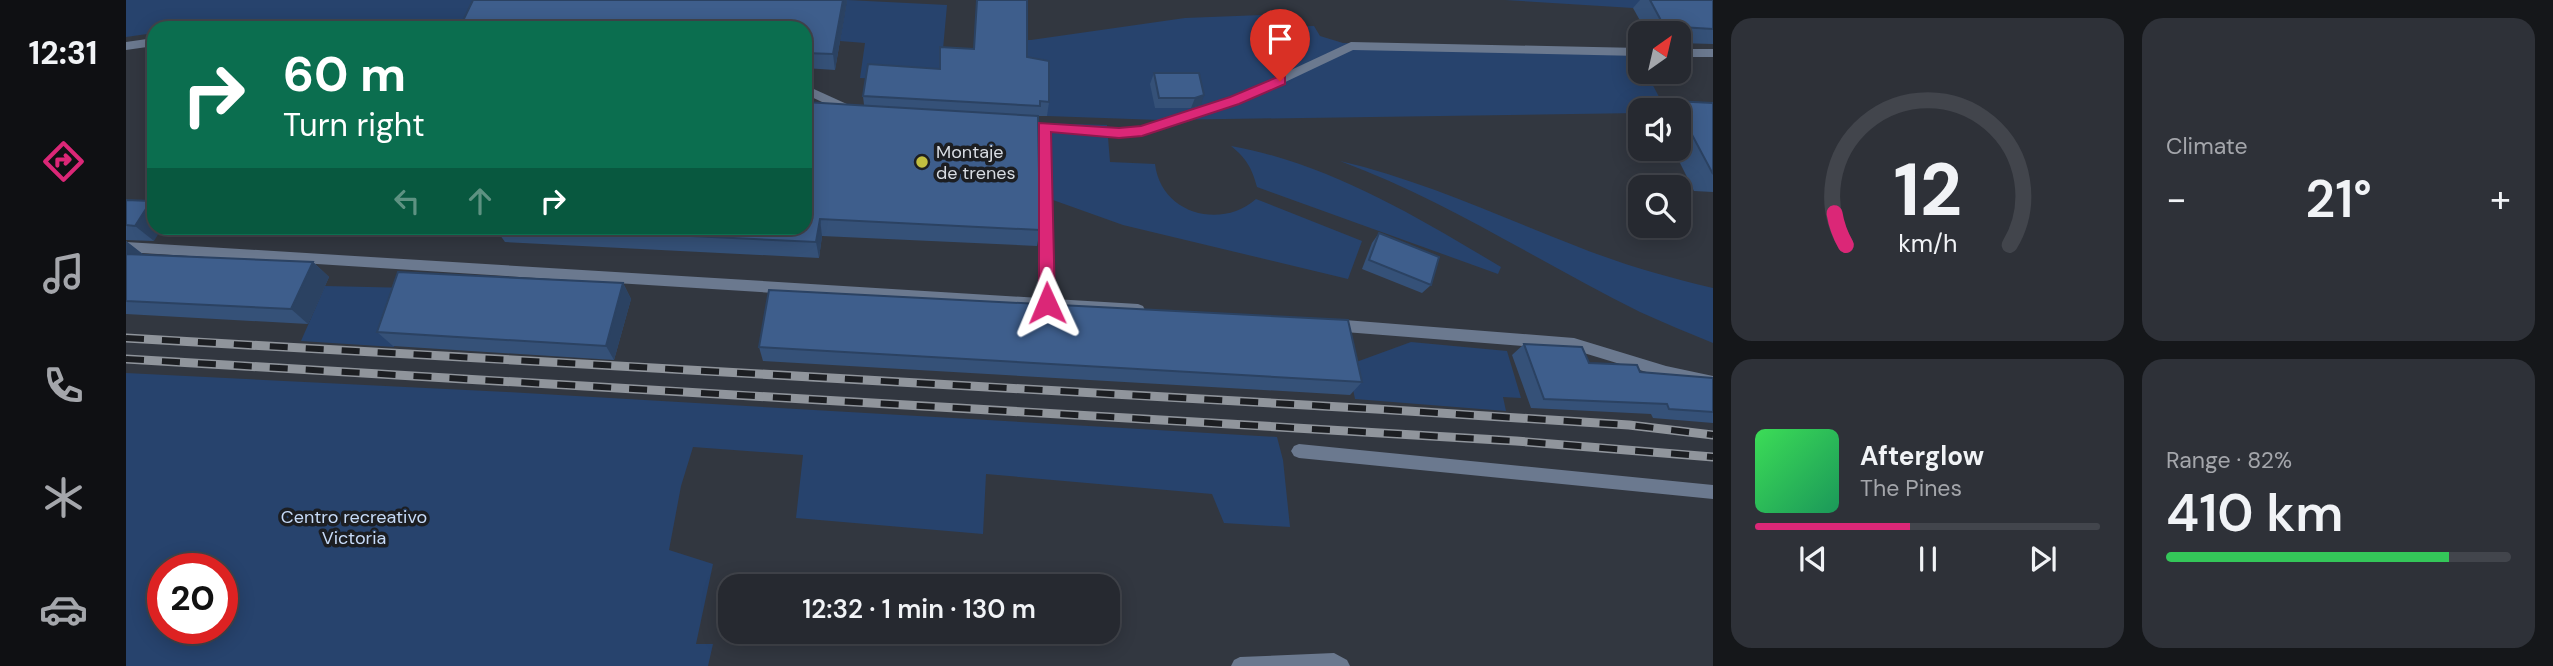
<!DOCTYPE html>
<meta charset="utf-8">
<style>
:root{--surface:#262930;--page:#2e3138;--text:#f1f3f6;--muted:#a4a6ab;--line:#42454c;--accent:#db2777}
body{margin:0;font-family:"DM Sans",sans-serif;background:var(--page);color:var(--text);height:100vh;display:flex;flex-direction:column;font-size:26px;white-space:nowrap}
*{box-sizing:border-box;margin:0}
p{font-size:23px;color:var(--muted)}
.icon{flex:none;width:38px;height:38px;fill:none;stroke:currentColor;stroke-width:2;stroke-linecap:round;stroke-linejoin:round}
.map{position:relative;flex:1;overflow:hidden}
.details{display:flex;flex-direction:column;gap:18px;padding:18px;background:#15171a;width:840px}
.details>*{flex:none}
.hud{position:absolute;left:21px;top:21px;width:665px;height:214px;border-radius:21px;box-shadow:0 4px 18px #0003,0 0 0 2px var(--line);background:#0b6e4f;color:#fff;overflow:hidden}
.needle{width:46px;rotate:34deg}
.buttons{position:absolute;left:1502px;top:21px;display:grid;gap:14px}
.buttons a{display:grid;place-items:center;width:63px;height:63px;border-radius:14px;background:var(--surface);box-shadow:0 4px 18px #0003,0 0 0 2px var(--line);font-size:35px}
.speed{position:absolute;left:21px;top:553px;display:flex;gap:14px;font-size:35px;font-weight:700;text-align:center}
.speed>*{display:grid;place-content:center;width:91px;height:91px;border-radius:50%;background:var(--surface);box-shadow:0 4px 18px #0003,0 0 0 2px var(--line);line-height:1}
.speed .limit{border:10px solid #d22;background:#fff;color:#111}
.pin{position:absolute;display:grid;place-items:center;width:60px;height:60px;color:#fff;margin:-72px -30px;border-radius:50% 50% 50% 0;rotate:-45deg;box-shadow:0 0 7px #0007}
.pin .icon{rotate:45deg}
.me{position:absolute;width:77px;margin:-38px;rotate:359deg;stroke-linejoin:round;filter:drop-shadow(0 0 5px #0008)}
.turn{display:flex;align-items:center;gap:24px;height:147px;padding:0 21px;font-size:32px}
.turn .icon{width:91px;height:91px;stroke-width:2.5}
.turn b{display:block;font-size:49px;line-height:60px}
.lanes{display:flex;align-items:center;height:66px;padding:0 21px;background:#0003;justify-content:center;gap:35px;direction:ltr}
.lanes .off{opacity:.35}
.big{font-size:52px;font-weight:600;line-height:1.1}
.details .card{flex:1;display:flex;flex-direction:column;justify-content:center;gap:10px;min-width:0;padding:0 24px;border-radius:21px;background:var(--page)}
.details .dial{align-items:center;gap:0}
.dial svg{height:182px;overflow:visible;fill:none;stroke:var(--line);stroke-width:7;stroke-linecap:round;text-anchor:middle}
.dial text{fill:var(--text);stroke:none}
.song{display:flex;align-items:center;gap:21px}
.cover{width:84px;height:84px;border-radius:10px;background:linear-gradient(135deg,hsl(130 70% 55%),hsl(150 70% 35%))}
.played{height:7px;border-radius:4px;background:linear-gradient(90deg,var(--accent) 45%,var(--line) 45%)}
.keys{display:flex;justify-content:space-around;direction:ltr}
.heat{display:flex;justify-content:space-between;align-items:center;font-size:38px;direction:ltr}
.charge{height:10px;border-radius:5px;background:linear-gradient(90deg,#34c759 82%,var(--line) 0)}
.details .tiles{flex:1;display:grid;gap:18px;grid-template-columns:repeat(2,1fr)}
.trip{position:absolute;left:592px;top:574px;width:402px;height:70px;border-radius:21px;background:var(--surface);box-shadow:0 4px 18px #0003,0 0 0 2px var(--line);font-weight:600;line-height:70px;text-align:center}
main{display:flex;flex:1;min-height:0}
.tab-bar{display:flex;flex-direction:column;width:126px;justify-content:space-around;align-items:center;background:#0f1013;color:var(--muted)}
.tab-bar .icon{width:49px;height:49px}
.tab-bar .selected{color:var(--accent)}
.tab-bar b{font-size:32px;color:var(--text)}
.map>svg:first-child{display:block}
.green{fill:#27436d;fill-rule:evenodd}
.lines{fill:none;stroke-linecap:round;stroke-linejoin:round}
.lane{fill:#6b798f;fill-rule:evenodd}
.street{fill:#6b798f;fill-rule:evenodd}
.rail-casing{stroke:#90959c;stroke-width:9}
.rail{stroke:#1c1e22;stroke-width:6;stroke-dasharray:18;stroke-linecap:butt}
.wall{fill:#355178}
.shaded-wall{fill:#2b4262}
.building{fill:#3e5e8c;stroke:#2b4262;stroke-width:2}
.route{fill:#db2777;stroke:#8e194d;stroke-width:2}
.poi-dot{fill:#c1be40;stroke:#1c1e22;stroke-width:2.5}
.labels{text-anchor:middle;stroke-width:7;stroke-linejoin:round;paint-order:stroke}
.poi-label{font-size:18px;fill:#d8dce2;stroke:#1c1e22;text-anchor:start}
.park-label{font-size:18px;fill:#c7dbf8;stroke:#1c1e22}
</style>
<main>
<nav class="tab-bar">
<b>12:31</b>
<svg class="icon selected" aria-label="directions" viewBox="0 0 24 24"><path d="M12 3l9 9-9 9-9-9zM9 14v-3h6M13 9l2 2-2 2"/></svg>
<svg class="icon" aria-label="music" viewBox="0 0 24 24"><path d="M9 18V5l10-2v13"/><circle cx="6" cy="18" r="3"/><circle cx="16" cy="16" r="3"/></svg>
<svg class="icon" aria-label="phone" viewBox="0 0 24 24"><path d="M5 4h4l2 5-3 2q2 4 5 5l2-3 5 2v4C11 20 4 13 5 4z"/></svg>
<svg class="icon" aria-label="climate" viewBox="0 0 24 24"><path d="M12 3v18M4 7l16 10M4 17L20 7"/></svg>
<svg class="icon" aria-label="car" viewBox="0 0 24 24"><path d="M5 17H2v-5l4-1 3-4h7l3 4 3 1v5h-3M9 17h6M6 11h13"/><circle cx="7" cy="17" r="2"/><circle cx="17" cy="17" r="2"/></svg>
</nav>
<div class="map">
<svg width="1587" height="666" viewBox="0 0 1587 666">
<rect width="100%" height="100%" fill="#323740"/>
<g class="green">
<polygon points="0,0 352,0 338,28 154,26 28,28 28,33 0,37"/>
<polygon points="721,0 821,5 814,82 734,78 739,43 714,41"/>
<polygon points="1379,0 1587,0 1507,8"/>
<polygon points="1136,15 1143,27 1188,26 1194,36 1217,43 1514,52 1514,72 1549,72 1552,79 1523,78 1540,110 1514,110 1514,113 1034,120 921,116 921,75 856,41 905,40 1059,18"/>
<path d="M 913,123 L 981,125 L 984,162 L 1029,164 C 1035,214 1095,230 1130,199 L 1236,241 L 1222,279 L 997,225 L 913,195 Z"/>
<path d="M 1105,146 C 1202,163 1291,217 1375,267 L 1372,274 L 1131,187 C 1126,168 1120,158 1105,146 Z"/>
<path d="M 1214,161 C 1296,180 1372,216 1450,246 C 1495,264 1540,277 1587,288 L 1587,343 C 1563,333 1538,323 1514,312 C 1413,262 1320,200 1214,161 Z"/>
<polygon points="199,286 286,288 268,347 175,341"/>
<polygon points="1285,342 1381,351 1395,398 1377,397 1380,411 1229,399 1222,365"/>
<path d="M 0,373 L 381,392 L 1151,437 L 1157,460 L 1164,527 L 1098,523 L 1086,494 L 860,474 L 857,534 L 670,518 L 677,455 L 567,447 L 555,486 L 543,550 L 587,564 L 570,644 L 587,644 L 582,666 L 0,666 ZM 37,569 L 96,569 L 96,628 L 37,628 Z"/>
</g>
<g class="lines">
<g class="lane">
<polygon points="28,38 28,46 0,50 0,42"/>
<polygon points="1225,42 1514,48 1514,56 1227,50 1113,104 1016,134 993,137 924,132 928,299 1012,304 1017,306 1019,310 1017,314 1012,316 0,252 0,242 914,298 912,131 892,128 890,125 892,122 993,129 1016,126 1105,98"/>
<rect x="1552" y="49" width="35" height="8"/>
<polygon points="679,85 734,110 736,113 730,117 726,116 679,94"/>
<polygon points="1206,319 1448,338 1540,366 1587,376 1587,388 1540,378 1448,350 1206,331 1201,329 1199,325 1201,321"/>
</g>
<g class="street">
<polygon points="1173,444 1587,485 1587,499 1173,458 1168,456 1165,451 1168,446"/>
<polygon points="1208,653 1221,660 1224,666 1105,666 1108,660 1114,657"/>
</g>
<g class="rail-casing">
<g id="rail">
<polyline points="0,338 1250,409 1503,425 1587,435"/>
<polyline points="0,359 1390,441 1587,457"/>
</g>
</g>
<use href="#rail" class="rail"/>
</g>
<g class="wall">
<polygon points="347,0 721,0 709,70 679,68 679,28 335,28 334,27"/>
<polygon points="1514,0 1587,0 1587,44 1552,43 1552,33 1521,33 1507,8"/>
<polygon points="901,57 923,102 921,116 912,116 914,230 911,246 696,236 693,258 379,242 369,228 679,228 738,105 737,96 814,69"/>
<polygon points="1028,73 1073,73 1075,105 1065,108 1029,108 1024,84"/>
<polygon points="1548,101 1587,103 1587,192 1568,191 1547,149 1552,149 1552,110 1539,110"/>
<polygon points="0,200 25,201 28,204 28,241 0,240"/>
<polygon points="1253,233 1305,285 1296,293 1236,269 1246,243"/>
<polygon points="0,241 18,255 187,262 203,277 182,324 0,314"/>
<polygon points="497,283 505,299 488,360 267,346 251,332"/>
<polygon points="1398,344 1463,363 1514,372 1587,378 1587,423 1527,418 1525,414 1405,408 1386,355"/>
<polygon points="633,347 1236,382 1224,395 637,361"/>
</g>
<g class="shaded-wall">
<polygon points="717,0 721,0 709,70 707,54"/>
<polygon points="1078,95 1075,105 1065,108 1069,98"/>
<polygon points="25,201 28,204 28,228 36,228 28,241 9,226"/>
<polygon points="694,219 696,236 693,258 690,242"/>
<polygon points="0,241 19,256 0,261"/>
<polygon points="187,262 203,277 182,324 165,309"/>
<polygon points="497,283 505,299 488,360 480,346"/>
</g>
<g class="building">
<polygon points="347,0 717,0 707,54 679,53 679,28 369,28 334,27"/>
<polygon points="851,0 901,0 901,57 923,61 923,102 914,101 914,106 737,96 742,64 814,69 814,47 848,49"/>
<polygon points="1524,0 1587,0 1587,29 1538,26"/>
<polygon points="1028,73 1073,73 1078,95 1069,98 1033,98"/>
<polygon points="1548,101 1587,103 1587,174"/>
<polygon points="679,102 912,116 914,230 694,219 690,242 399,228 679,228"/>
<polygon points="0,200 25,201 9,226 0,225"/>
<polygon points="1253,233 1313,257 1305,285 1243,260"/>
<polygon points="0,254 187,262 165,309 0,301"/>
<polygon points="272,272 497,283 480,346 251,332"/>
<polygon points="643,290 1222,320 1236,382 633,347"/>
<polygon points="1398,344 1456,347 1463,363 1511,365 1514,372 1587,378 1587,412 1543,409 1541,404 1418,399"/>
</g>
<polygon class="route" points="1154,76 1159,77 1159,84 1113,104 1016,136 993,138 925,132 929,303 921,310 916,308 913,303 913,123 993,128 1015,126 1104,97"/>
<circle class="poi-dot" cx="796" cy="162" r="7"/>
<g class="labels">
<g class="poi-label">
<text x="810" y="158">Montaje<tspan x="810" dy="21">de trenes</tspan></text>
</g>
<g class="park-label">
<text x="228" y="523">Centro recreativo<tspan x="228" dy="21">Victoria</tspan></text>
</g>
</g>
</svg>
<div class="buttons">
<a><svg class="needle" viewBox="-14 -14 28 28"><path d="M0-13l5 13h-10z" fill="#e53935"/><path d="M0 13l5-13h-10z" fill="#a4a6ab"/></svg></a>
<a><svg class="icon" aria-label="sound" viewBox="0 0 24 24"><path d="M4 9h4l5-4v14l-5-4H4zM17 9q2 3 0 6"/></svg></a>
<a><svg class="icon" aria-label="search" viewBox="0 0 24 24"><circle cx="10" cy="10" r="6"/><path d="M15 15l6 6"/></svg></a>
</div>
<div class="speed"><div class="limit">20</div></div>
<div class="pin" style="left:1154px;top:81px;background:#d93025"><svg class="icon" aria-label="arrive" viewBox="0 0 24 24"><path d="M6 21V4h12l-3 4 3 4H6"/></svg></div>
<svg class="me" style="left:921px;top:303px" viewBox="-20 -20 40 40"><path d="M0-17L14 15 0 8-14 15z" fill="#db2777" stroke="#fff" stroke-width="4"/></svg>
<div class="trip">12:32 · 1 min · 130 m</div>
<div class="hud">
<div class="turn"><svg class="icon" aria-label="right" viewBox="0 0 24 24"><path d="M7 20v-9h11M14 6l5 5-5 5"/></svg><div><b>60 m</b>Turn right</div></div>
<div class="lanes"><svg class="icon off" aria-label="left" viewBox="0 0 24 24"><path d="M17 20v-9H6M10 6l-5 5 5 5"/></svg><svg class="icon off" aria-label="ahead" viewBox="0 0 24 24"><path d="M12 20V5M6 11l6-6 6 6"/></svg><svg class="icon" aria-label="right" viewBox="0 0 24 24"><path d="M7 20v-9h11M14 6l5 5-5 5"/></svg></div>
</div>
</div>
<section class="details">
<div class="tiles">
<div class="card dial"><svg viewBox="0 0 100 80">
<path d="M14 69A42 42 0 1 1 86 69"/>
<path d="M14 69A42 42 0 0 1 9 55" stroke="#db2777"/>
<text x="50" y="56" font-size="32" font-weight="700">12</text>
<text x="50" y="72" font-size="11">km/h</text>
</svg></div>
<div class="card"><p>Climate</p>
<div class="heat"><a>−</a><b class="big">21°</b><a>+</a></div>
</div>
<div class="card">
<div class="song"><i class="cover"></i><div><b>Afterglow</b><p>The Pines</p></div></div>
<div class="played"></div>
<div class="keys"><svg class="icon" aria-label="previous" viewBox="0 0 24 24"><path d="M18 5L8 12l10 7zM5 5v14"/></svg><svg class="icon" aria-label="pause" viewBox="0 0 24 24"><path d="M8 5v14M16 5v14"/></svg><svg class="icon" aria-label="next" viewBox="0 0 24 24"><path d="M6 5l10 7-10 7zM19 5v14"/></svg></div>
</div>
<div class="card"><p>Range · 82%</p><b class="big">410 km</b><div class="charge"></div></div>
</div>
</section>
</main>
